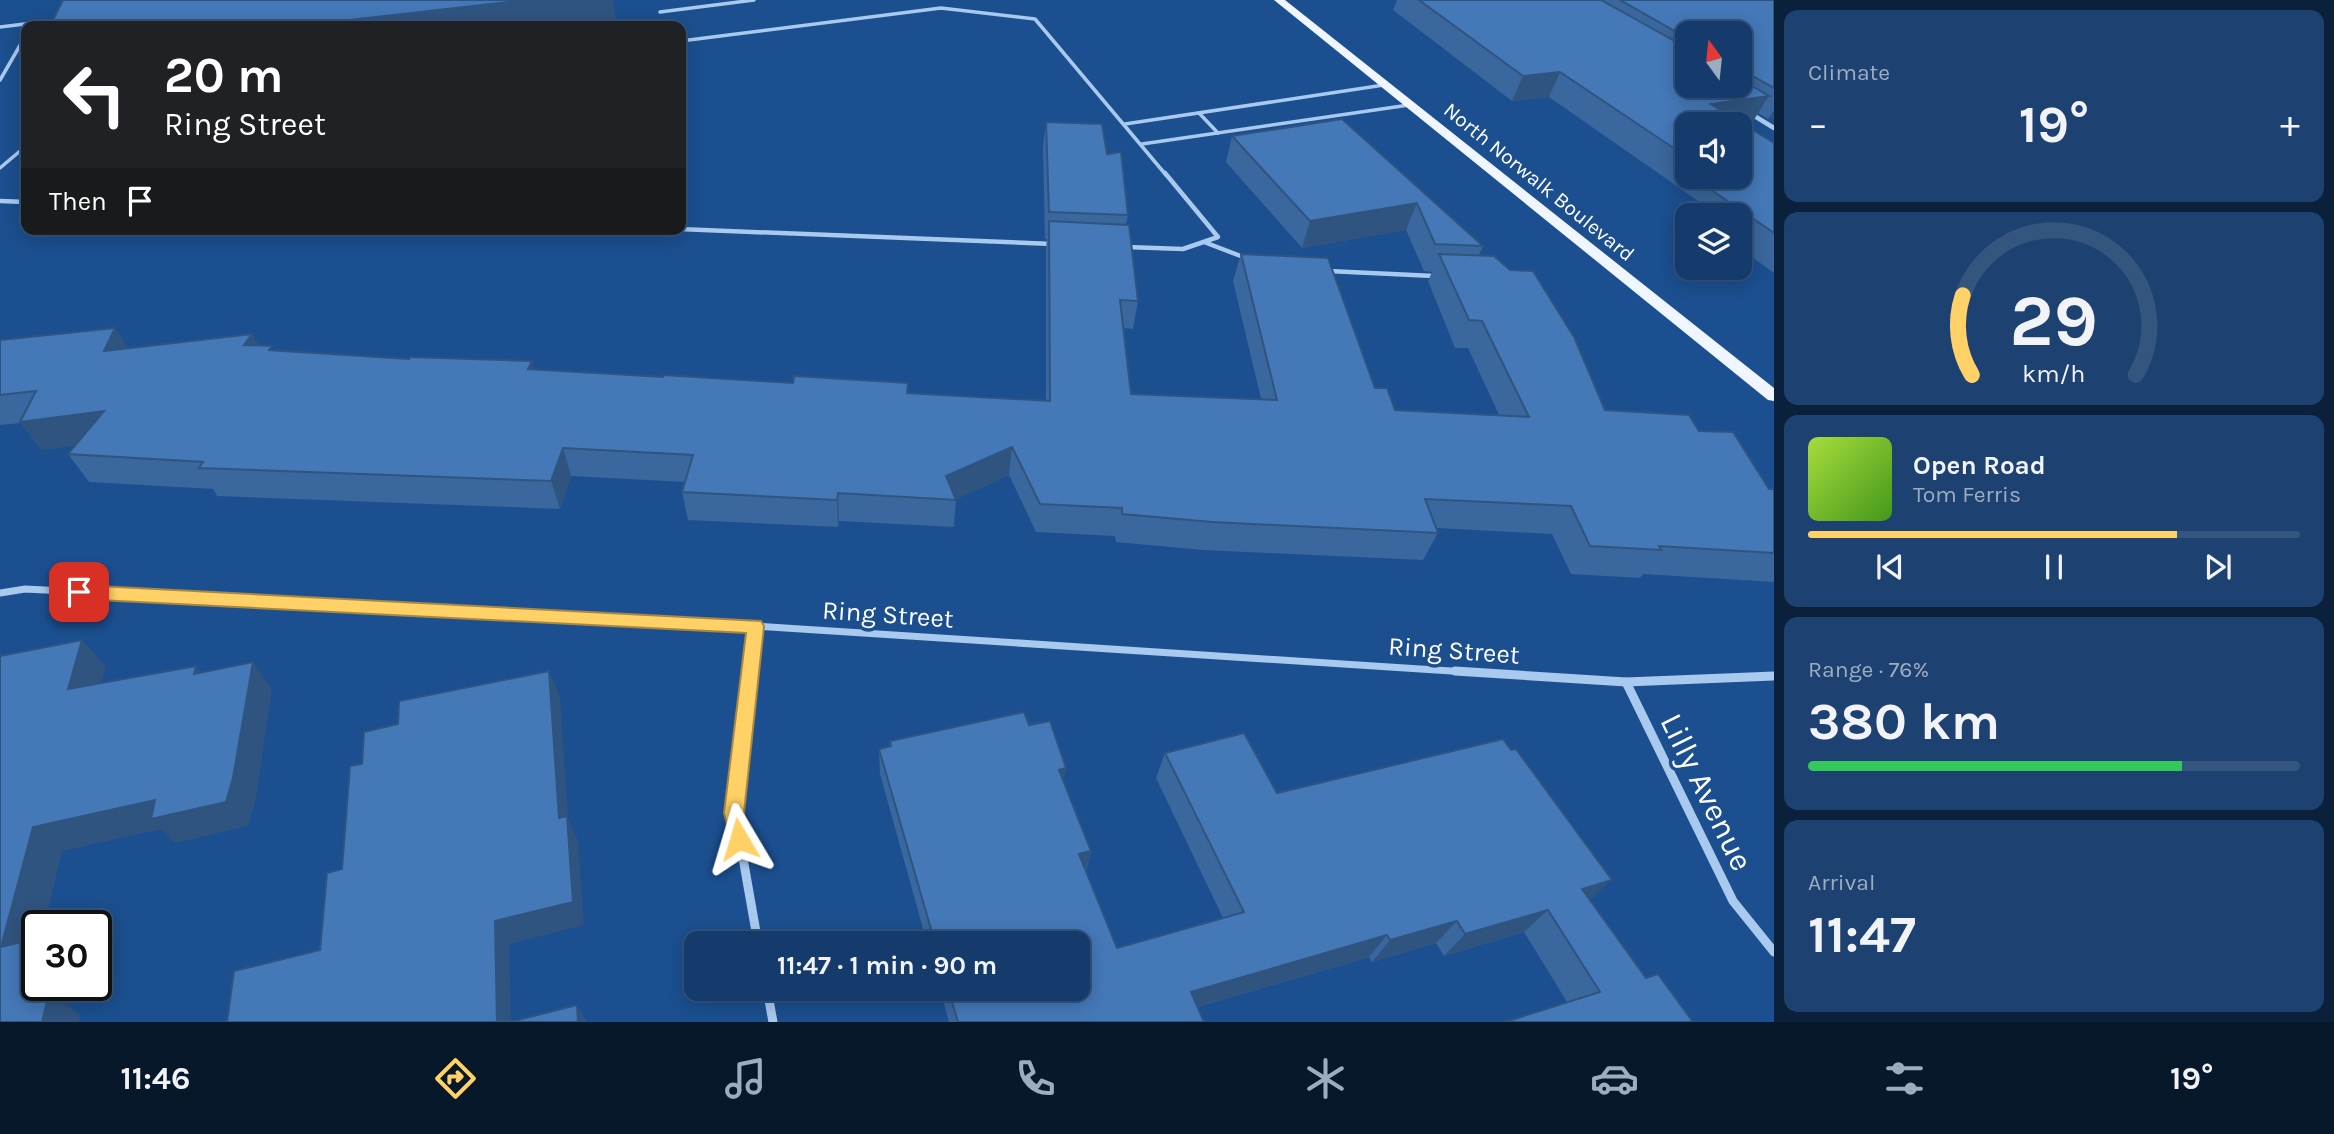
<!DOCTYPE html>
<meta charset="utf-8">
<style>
:root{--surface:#143b6b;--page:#1d4271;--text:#f1f3f6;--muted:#9dadc1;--line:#33557e;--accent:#ffd166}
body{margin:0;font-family:Karla,sans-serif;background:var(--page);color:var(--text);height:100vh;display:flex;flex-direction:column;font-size:26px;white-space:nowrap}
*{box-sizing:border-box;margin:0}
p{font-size:23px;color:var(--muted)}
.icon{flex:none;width:38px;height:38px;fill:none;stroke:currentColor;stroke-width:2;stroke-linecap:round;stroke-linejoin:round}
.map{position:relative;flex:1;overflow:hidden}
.sheet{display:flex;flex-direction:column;gap:10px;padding:10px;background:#0b203b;width:560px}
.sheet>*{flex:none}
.top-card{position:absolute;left:21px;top:21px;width:665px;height:214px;border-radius:14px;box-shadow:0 4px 18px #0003,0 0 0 2px var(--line);background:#202124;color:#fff;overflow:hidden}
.needle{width:46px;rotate:345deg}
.buttons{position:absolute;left:1675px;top:21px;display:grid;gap:14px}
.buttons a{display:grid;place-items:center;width:77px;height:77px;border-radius:14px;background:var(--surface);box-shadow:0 4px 18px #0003,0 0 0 2px var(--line);font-size:35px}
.speed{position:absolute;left:21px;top:910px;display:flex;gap:14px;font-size:35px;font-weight:700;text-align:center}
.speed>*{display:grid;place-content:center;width:91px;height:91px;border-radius:50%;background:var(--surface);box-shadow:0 4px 18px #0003,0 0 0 2px var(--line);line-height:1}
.speed .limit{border:4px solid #111;border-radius:10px;background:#fff;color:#111}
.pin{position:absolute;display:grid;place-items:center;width:60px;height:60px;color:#fff;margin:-30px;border-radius:14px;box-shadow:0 4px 10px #0006}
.me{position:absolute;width:77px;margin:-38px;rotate:353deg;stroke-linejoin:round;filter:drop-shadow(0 0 5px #0008)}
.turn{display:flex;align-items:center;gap:24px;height:147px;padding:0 28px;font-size:32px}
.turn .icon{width:91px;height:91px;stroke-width:2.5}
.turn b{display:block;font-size:49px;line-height:60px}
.then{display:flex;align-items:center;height:66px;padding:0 28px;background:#0003;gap:14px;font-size:26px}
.big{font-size:52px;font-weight:700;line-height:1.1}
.sheet .widget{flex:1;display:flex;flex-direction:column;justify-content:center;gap:10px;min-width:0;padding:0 24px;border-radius:14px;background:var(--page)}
.sheet .dial{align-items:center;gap:0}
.dial svg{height:182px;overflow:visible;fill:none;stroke:var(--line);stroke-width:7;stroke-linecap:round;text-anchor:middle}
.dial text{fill:var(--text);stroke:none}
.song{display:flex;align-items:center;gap:21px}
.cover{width:84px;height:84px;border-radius:10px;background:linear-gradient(135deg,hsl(80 70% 55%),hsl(100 70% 35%))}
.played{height:7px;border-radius:4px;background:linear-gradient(90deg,var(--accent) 75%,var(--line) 75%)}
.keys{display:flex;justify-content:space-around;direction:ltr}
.heat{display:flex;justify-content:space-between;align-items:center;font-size:38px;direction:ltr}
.charge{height:10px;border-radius:5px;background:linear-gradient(90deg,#34c759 76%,var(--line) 0)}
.trip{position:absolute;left:684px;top:931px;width:406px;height:70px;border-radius:14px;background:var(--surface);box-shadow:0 4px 18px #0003,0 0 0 2px var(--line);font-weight:700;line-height:70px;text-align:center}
.tab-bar{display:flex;height:112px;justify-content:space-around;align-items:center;background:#08182b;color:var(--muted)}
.tab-bar .icon{width:49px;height:49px}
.tab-bar .selected{color:var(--accent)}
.tab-bar b{font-size:32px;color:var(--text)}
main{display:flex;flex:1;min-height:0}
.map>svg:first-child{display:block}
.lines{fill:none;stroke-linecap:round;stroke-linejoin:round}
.service-far1{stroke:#a9c9ee;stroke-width:3.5}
.service{stroke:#a9c9ee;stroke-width:4.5}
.minor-far2{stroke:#a9c9ee;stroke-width:4.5}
.minor-far1{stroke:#a9c9ee;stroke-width:7}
.minor{stroke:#a9c9ee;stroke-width:9}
.primary{fill:#f0f6ff;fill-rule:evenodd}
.wall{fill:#3a679d;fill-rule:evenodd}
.shaded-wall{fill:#305480}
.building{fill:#4478b7;stroke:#305480;stroke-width:2}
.route{fill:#ffd166;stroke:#a68842;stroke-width:2}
.labels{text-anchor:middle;stroke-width:7;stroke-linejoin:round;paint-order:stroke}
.far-street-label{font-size:21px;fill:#fff;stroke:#1b4f8f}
.street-label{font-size:26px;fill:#fff;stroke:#1b4f8f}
.near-street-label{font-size:32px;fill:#fff;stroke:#1b4f8f}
</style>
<main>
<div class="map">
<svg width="1774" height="1022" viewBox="0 0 1774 1022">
<rect width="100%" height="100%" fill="#1b4f8f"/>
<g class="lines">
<g class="service-far1">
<polyline points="660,12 754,0"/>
<polyline points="0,27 33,23 31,26"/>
<polyline points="681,41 941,8 1035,19 1166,175"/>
<polyline points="0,80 26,35"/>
<polyline points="1199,113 1218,133"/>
<polyline points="1125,124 1384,85"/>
<polyline points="1142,144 1409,105"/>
<polyline points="0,168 26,146"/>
</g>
<g class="service">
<polyline points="0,201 26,202"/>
<polyline points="679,229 1053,244"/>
<polyline points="1204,242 1246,258"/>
<polyline points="1126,247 1183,249 1218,237 1165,173"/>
<polyline points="1328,271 1434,276"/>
</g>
<polyline class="minor-far2" points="1748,112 1774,128"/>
<g class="minor-far1">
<polyline points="0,593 25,589 755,626 1482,673"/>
<polyline points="750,673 755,626"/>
</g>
<g class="minor">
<polyline points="750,671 735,813 758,943"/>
<polyline points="1455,671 1626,682 1774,676"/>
<polyline points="1626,682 1733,901 1774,952"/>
<polyline points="767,989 773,1022"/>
</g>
<polygon class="primary" points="1274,0 1285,0 1774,388 1774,401 1768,400"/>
</g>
<g class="wall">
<path d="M 1397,0 L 1774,0 L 1774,118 L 1768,119 L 1758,113 L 1753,121 L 1742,123 L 1774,143 L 1774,273 L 1740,248 L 1740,215 L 1693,215 L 1701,203 L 1549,97 L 1512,101 L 1393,10 ZM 1687,33 L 1740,33 L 1740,86 L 1687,86 ZM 1687,124 L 1740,177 L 1687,177 Z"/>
<polygon points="1342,119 1483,246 1479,255 1605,410 1699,431 1769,489 1774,489 1774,582 1643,574 1640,578 1571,574 1552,534 1436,528 1438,533 1423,560 1203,550 1116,542 1115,536 1036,532 1009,475 956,499 954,527 839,521 838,527 688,520 682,492 685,482 571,476 560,509 217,496 213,489 89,482 68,454 75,445 42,450 21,423 0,425 0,340 115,328 128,348 252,334 258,345 274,351 409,359 532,361 534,370 908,393 1046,400 1046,248 1047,239 1045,239 1043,147 1046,122 1107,154 1128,215 1126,224 1138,301 1133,329 1124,328 1131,394 1261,399 1233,281 1241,254 1375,388 1395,410 1499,415 1468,348 1455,348 1428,281 1432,272 1424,271 1406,230 1302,248 1226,162 1232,136"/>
<polygon points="1029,725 1066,768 1063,780 1091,851 1086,871 1117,948 1223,918 1156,778 1165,753 1590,900 1646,978 1567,1002 1524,932 1444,956 1436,943 1372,962 1369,957 1198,1007 1204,1022 949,1022 940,989 1078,989 1078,943 927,943 880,774 879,749 889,746 890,741"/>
</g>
<g class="shaded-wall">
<polygon points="525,0 613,0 616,19 600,21 601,26 297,26"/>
<polygon points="1560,72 1549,97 1512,101 1523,76"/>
<polygon points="1769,96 1753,121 1734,124 1711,104"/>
<polygon points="1774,110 1774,118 1768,119"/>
<polygon points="1417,203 1406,230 1302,248 1310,221"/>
<polygon points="115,328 133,356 104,351"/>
<polygon points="252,334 267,361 244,345"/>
<polygon points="532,361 540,388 528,369"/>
<polygon points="104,411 124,439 42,450 20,422"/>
<polygon points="1012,447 1009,475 955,500 946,476"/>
<polygon points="563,448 571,476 560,509 551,481"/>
<polygon points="838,493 839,521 838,527 837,500"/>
<polygon points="82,640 106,666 93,715 68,689"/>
<polygon points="253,662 272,689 255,803 248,826 175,843 161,829 62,851 44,926 37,926 37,953 1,947 33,827 155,800"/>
<polygon points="196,666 217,692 194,674"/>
<polygon points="549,671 560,697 568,818 578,841 584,925 509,944 511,1022 497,1022 495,921 559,818"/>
<polygon points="1066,768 1060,793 1059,770"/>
<polygon points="1091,851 1084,875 1079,854"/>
<polygon points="1612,880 1587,903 1582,889"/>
<polygon points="1548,910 1524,932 1444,956 1465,934"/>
<polygon points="1457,921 1436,943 1372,962 1390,940"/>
<polygon points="1387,935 1369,957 1180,1012 1191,992"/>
<polygon points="37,954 37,985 66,985 62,1002 80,1014 79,1022 42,1022 25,999"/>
<polygon points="577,1005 587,1022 578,1022"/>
</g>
<g class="building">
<polygon points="63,0 525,0 297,26 50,26"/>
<polygon points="1419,0 1601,0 1687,48 1687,86 1740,86 1740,79 1769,96 1711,104 1774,143 1774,233 1710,189 1730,185 1717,177 1740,177 1740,124 1687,124 1687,157 1560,72 1523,76"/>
<polygon points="1620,0 1774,0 1774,88 1740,69 1740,33 1687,33 1687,38"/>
<polygon points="1342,119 1483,246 1435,244 1417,203 1310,221 1232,136"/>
<polygon points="1046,122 1102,124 1107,154 1121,152 1128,215 1049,212"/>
<polygon points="1049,221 1129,225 1138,301 1120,300 1131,394 1277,400 1241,254 1328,258 1375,388 1387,388 1395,410 1529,417 1482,321 1469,320 1439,254 1494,256 1510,270 1533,271 1574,337 1605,410 1689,415 1699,431 1733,432 1769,489 1774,489 1774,553 1659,546 1661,550 1590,546 1571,506 1425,499 1438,533 1212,522 1122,514 1122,508 1040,504 1012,447 946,476 956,500 838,493 837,500 682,492 693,455 563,448 551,481 199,468 203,462 68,454 104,411 20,422 36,391 0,395 0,340 115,328 104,351 252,334 244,345 272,346 269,350 409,359 410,357 532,361 528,369 663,377 663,375 793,383 794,376 908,383 907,393 1050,401"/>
<polygon points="82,640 68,689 196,666 194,674 253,662 233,778 226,802 151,819 155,800 33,827 1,947 37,938 37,954 25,999 49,994 42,1022 0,1022 0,656"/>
<polygon points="549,671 559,818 567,816 573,902 495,921 497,1022 227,1022 234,971 320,950 327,873 342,869 350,766 362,764 364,732 398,724 399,701"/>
<polygon points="1024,712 1029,725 1050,721 1066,768 1059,770 1091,851 1079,854 1117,948 1244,912 1165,753 1244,733 1277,793 1503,739 1511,750 1516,749 1612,880 1582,889 1646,978 1658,974 1693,1022 1505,1022 1600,992 1548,910 1465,934 1457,921 1390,940 1387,935 1191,992 1204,1022 958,1022 948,989 1078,989 1078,943 935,943 879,749 891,746 890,741"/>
<polygon points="577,1005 578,1022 510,1022"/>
</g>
<polygon class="route" points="79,585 761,621 764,626 744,813 750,839 747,846 739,849 732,846 724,813 746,633 79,599 73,597 70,592 73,587"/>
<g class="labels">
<g class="far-street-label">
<text transform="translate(1539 182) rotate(39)" y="7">North Norwalk Boulevard</text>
</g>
<g class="street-label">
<text transform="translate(888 614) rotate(4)" y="9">Ring Street</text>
<text transform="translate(1454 650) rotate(4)" y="9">Ring Street</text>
</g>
<g class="near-street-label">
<text transform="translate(1707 792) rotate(64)" y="11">Lilly Avenue</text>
</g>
</g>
</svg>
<div class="buttons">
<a><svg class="needle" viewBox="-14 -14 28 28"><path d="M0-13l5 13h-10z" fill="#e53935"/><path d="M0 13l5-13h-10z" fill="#9dadc1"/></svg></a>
<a><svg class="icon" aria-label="sound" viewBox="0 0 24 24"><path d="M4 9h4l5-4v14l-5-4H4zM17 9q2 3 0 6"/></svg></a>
<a><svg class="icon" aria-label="layers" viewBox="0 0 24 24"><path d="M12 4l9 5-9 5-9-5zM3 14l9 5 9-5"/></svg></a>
</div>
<div class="speed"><div class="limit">30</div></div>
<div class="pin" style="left:79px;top:592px;background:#d93025"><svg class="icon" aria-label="arrive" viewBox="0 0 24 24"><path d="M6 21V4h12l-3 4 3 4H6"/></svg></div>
<svg class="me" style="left:739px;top:839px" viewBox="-20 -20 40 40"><path d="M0-17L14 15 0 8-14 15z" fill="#ffd166" stroke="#fff" stroke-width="4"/></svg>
<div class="trip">11:47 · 1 min · 90 m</div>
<div class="top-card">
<div class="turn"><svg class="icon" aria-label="left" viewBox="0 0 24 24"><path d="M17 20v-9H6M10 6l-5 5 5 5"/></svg><div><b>20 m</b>Ring Street</div></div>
<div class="then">Then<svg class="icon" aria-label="arrive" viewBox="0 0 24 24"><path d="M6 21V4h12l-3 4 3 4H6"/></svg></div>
</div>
</div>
<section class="sheet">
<div class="widget"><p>Climate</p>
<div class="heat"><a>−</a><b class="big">19°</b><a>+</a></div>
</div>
<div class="widget dial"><svg viewBox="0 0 100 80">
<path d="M14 69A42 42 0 1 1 86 69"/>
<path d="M14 69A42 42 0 0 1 10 34" stroke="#ffd166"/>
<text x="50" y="56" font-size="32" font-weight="700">29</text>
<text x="50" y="72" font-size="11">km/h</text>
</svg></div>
<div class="widget">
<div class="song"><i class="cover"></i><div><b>Open Road</b><p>Tom Ferris</p></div></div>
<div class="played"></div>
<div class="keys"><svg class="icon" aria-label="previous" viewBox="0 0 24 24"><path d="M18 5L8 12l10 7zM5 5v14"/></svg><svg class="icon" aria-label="pause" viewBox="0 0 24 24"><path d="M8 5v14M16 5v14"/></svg><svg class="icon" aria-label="next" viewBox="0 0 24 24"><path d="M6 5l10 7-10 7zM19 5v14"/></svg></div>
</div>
<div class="widget"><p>Range · 76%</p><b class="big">380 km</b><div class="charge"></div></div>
<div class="widget"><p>Arrival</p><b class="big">11:47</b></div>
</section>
</main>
<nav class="tab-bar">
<b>11:46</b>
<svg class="icon selected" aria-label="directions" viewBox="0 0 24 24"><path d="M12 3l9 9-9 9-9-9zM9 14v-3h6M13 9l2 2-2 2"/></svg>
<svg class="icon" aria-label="music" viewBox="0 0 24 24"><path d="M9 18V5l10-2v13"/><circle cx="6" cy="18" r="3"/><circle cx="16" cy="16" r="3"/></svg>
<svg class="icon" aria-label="phone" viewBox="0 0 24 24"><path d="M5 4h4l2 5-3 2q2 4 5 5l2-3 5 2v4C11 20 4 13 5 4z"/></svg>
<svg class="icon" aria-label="climate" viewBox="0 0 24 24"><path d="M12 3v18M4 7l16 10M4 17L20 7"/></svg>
<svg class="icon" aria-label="car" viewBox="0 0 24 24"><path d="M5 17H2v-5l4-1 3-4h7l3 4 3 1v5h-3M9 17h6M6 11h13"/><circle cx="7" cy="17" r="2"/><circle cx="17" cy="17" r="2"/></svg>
<svg class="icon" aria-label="filters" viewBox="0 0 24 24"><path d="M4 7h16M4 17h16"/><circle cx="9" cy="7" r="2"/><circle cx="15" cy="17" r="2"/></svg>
<b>19°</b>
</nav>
